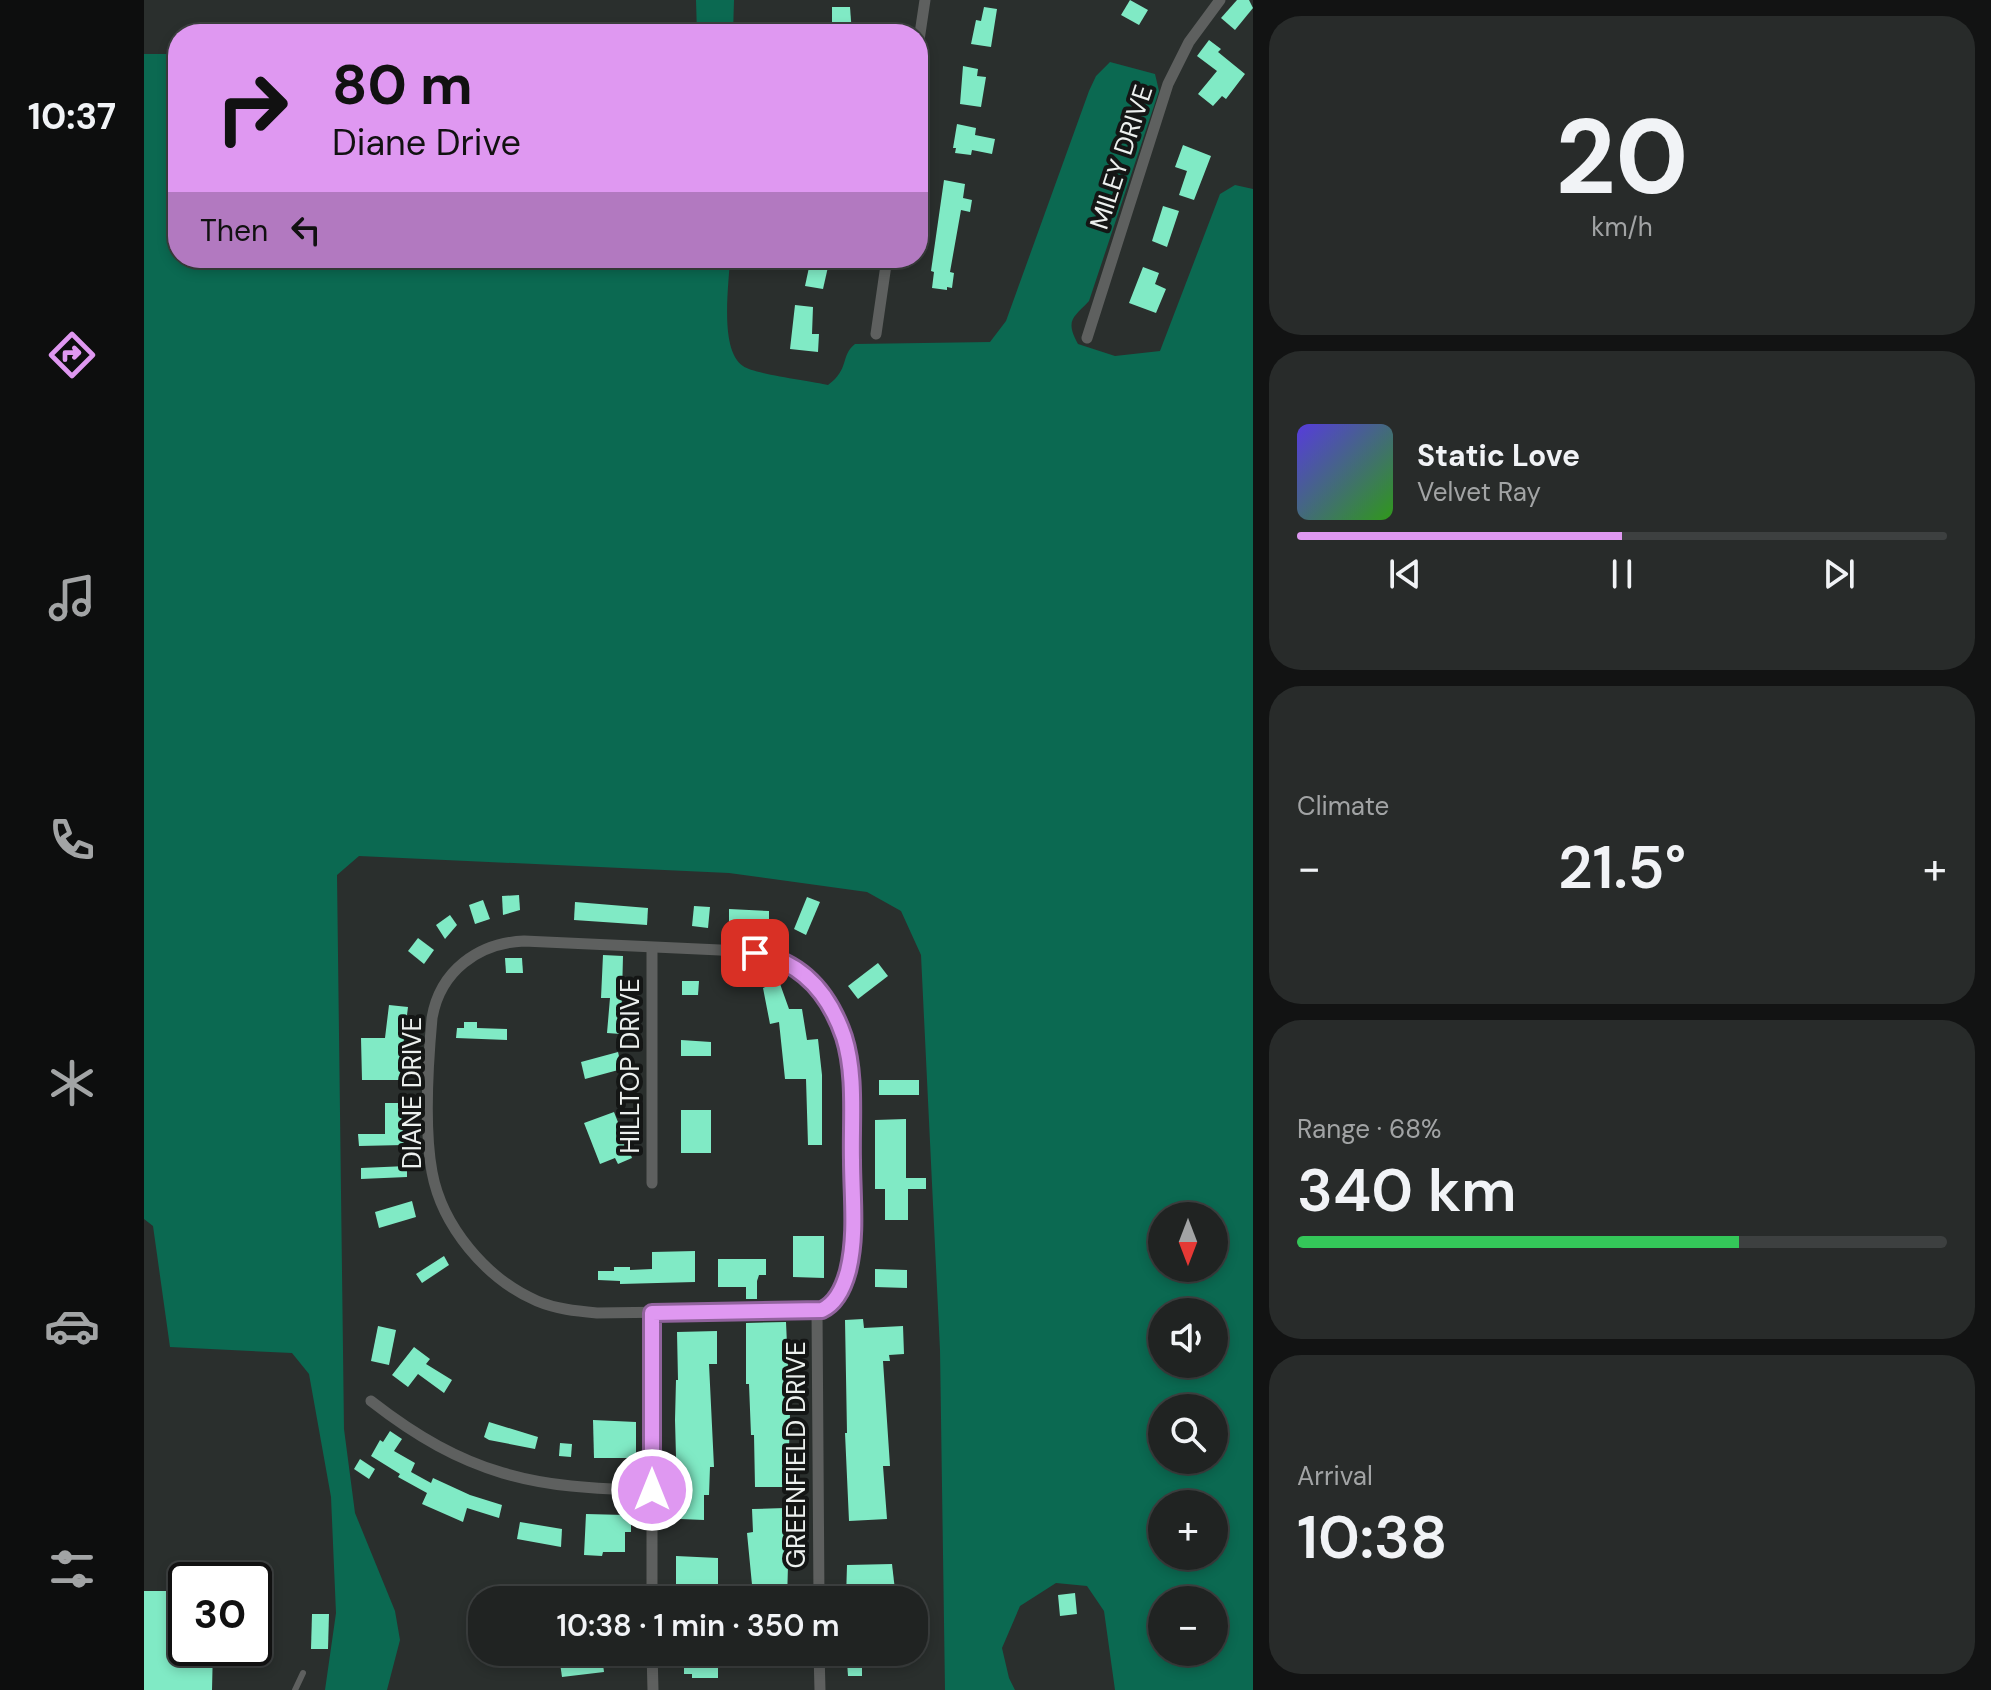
<!DOCTYPE html>
<meta charset="utf-8">
<style>
:root{--surface:#202322;--page:#282b2a;--text:#f1f3f6;--muted:#a2a4a5;--line:#3d4040;--accent:#df98f1}
body{margin:0;font-family:"DM Sans",sans-serif;background:var(--page);color:var(--text);height:100vh;display:flex;flex-direction:column;font-size:30px;white-space:nowrap}
*{box-sizing:border-box;margin:0}
p{font-size:26px;color:var(--muted)}
.icon{flex:none;width:44px;height:44px;fill:none;stroke:currentColor;stroke-width:2;stroke-linecap:round;stroke-linejoin:round}
.map{position:relative;flex:1;overflow:hidden}
.panel{display:flex;flex-direction:column;gap:16px;padding:16px;background:#121313;width:738px}
.panel>*{flex:none}
.banner{position:absolute;left:24px;top:24px;width:760px;height:244px;border-radius:32px;box-shadow:0 4px 12px #0003,0 0 0 2px var(--line);background:#df98f1;color:#111;overflow:hidden}
.needle{width:52px;rotate:180deg}
.controls{position:absolute;left:1004px;top:1202px;display:grid;gap:16px}
.controls a{display:grid;place-items:center;width:80px;height:80px;border-radius:50%;background:var(--surface);box-shadow:0 4px 12px #0003,0 0 0 2px var(--line);font-size:40px}
.speed{position:absolute;left:24px;top:1562px;display:flex;gap:16px;font-size:40px;font-weight:700;text-align:center}
.speed>*{display:grid;place-content:center;width:104px;height:104px;border-radius:50%;background:var(--surface);box-shadow:0 4px 12px #0003,0 0 0 2px var(--line);line-height:1}
.speed .limit{border:4px solid #111;border-radius:12px;background:#fff;color:#111}
.pin{position:absolute;display:grid;place-items:center;width:68px;height:68px;color:#fff;margin:-34px;border-radius:16px;box-shadow:0 4px 12px #0006}
.me{position:absolute;width:88px;margin:-44px;rotate:0deg;stroke-linejoin:round;filter:drop-shadow(0 0 6px #0008)}
.turn{display:flex;align-items:center;gap:28px;height:168px;padding:0 32px;font-size:36px}
.turn .icon{width:104px;height:104px;stroke-width:2.5}
.turn b{display:block;font-size:56px;line-height:68px}
.then{display:flex;align-items:center;height:76px;padding:0 32px;background:#0003;gap:16px;font-size:30px}
.big{font-size:60px;font-weight:600;line-height:1.1}
.panel .card{flex:1;display:flex;flex-direction:column;justify-content:center;gap:12px;min-width:0;padding:0 28px;border-radius:32px;background:var(--page)}
.panel .dial{align-items:center;gap:0}
.dial b{font-size:104px;line-height:1}
.song{display:flex;align-items:center;gap:24px}
.cover{width:96px;height:96px;border-radius:12px;background:linear-gradient(135deg,hsl(250 70% 55%),hsl(110 70% 35%))}
.played{height:8px;border-radius:4px;background:linear-gradient(90deg,var(--accent) 50%,var(--line) 50%)}
.keys{display:flex;justify-content:space-around;direction:ltr}
.heat{display:flex;justify-content:space-between;align-items:center;font-size:44px;direction:ltr}
.charge{height:12px;border-radius:6px;background:linear-gradient(90deg,#34c759 68%,var(--line) 0)}
.trip{position:absolute;left:324px;top:1586px;width:460px;height:80px;border-radius:32px;background:var(--surface);box-shadow:0 4px 12px #0003,0 0 0 2px var(--line);font-weight:600;line-height:80px;text-align:center}
main{display:flex;flex:1;min-height:0}
.tab-bar{display:flex;flex-direction:column;width:144px;justify-content:space-around;align-items:center;background:#0d0e0e;color:var(--muted)}
.tab-bar .icon{width:56px;height:56px}
.tab-bar .on{color:var(--accent)}
.tab-bar b{font-size:36px;color:var(--text)}
.map>svg:first-child{display:block}
.forest{fill:#0b6951;fill-rule:evenodd}
.building{fill:#80eac5}
.lines{fill:none;stroke-linecap:round;stroke-linejoin:round}
.service{stroke:#5e605f;stroke-width:6}
.minor{stroke:#5e605f;stroke-width:11}
.route-casing{stroke:#91639d;stroke-width:20}
.route{stroke:#df98f1;stroke-width:14}
.labels{text-anchor:middle;stroke-width:8;stroke-linejoin:round;paint-order:stroke}
.street-label{font-size:26px;fill:#ecf0ee;stroke:#141615}
</style>
<main>
<nav class="tab-bar">
<b>10:37</b>
<svg class="icon on" aria-label="directions" viewBox="0 0 24 24"><path d="M12 3l9 9-9 9-9-9zM9 14v-3h6M13 9l2 2-2 2"/></svg>
<svg class="icon" aria-label="music" viewBox="0 0 24 24"><path d="M9 18V5l10-2v13"/><circle cx="6" cy="18" r="3"/><circle cx="16" cy="16" r="3"/></svg>
<svg class="icon" aria-label="phone" viewBox="0 0 24 24"><path d="M5 4h4l2 5-3 2q2 4 5 5l2-3 5 2v4C11 20 4 13 5 4z"/></svg>
<svg class="icon" aria-label="climate" viewBox="0 0 24 24"><path d="M12 3v18M4 7l16 10M4 17L20 7"/></svg>
<svg class="icon" aria-label="car" viewBox="0 0 24 24"><path d="M5 17H2v-5l4-1 3-4h7l3 4 3 1v5h-3M9 17h6M6 11h13"/><circle cx="7" cy="17" r="2"/><circle cx="17" cy="17" r="2"/></svg>
<svg class="icon" aria-label="filters" viewBox="0 0 24 24"><path d="M4 7h16M4 17h16"/><circle cx="9" cy="7" r="2"/><circle cx="15" cy="17" r="2"/></svg>
</nav>
<div class="map">
<svg width="1109" height="1690" viewBox="0 0 1109 1690">
<rect width="100%" height="100%" fill="#2a2f2d"/>
<g class="forest">
<polygon points="552,0 590,0 589,34 553,34"/>
<path d="M 0,54 L 34,54 L 34,258 L 586,258 C 585,285 575,350 599,366 C 609,374 668,381 684,385 C 706,369 696,356 711,344 L 846,342 L 862,321 L 945,91 L 952,76 L 966,62 L 1011,74 L 1015,91 L 945,301 C 929,318 921,320 934,344 L 971,356 L 1016,351 L 1076,194 L 1091,185 L 1109,189 L 1109,1690 L 971,1690 L 960,1611 L 943,1586 L 912,1583 L 876,1606 L 858,1648 L 865,1678 L 871,1690 L 801,1690 L 796,1350 L 777,955 L 757,911 L 723,892 L 585,873 L 215,856 L 193,875 L 200,1429 L 211,1513 L 251,1611 L 256,1640 L 243,1690 L 181,1690 L 192,1613 L 187,1497 L 165,1374 L 148,1353 L 26,1347 L 9,1226 L 0,1219 ZM 1018,1216 L 1070,1216 L 1070,1268 L 1018,1268 ZM 1018,1312 L 1070,1312 L 1070,1364 L 1018,1364 ZM 1018,1408 L 1070,1408 L 1070,1460 L 1018,1460 ZM 1018,1504 L 1070,1504 L 1070,1556 L 1018,1556 ZM 1018,1600 L 1070,1600 L 1070,1652 L 1018,1652 Z"/>
</g>
<g class="building">
<polygon points="986,0 1004,10 995,25 977,15"/>
<polygon points="1093,0 1105,0 1109,8 1091,30 1077,18"/>
<polygon points="688,7 706,7 708,34 688,34"/>
<polygon points="840,7 853,9 847,47 827,44 832,20 837,21"/>
<polygon points="1065,40 1077,49 1074,52 1101,74 1082,99 1078,96 1069,106 1054,94 1073,71 1053,56"/>
<polygon points="819,66 834,69 833,76 842,77 837,107 816,104"/>
<polygon points="813,124 832,128 831,135 851,139 848,154 828,150 827,155 811,153 812,148 809,148"/>
<polygon points="1039,145 1067,156 1050,200 1035,195 1043,171 1031,167"/>
<polygon points="800,180 821,184 819,198 828,200 826,212 817,210 806,272 810,273 808,288 803,287 803,290 788,288 790,272 787,271"/>
<polygon points="1019,206 1035,211 1023,247 1008,241"/>
<polygon points="667,258 686,258 679,289 661,286"/>
<polygon points="999,267 1015,273 1011,284 1022,289 1012,313 985,303"/>
<polygon points="651,305 669,307 668,334 675,334 674,352 646,349"/>
<polygon points="375,895 376,910 359,915 358,896"/>
<polygon points="663,897 676,902 662,935 650,929"/>
<polygon points="339,900 346,919 331,924 325,905"/>
<polygon points="431,902 504,908 503,925 430,920"/>
<polygon points="550,906 566,907 564,928 548,926"/>
<polygon points="585,909 625,911 625,930 585,929"/>
<polygon points="306,915 313,925 301,939 292,925"/>
<polygon points="274,938 290,950 280,964 264,951"/>
<polygon points="459,955 479,956 477,1034 463,1033 466,998 457,998"/>
<polygon points="361,958 378,958 379,973 362,973"/>
<polygon points="734,963 744,976 714,999 704,986"/>
<polygon points="538,981 555,981 554,995 538,995"/>
<polygon points="635,981 645,1009 658,1009 663,1040 674,1039 678,1075 678,1145 664,1145 662,1079 641,1079 635,1022 626,1024 619,988"/>
<polygon points="245,1005 264,1007 259,1047 257,1047 256,1080 218,1080 217,1038 241,1038"/>
<polygon points="320,1022 333,1022 333,1028 363,1029 363,1040 312,1038 313,1028 320,1028"/>
<polygon points="537,1040 567,1042 567,1056 537,1056"/>
<polygon points="474,1052 478,1069 441,1079 437,1062"/>
<rect x="735" y="1080" width="40" height="15"/>
<polygon points="241,1103 256,1103 260,1145 215,1146 214,1134 241,1134"/>
<rect x="537" y="1110" width="30" height="43"/>
<polygon points="470,1112 488,1158 474,1164 471,1158 456,1164 440,1123"/>
<polygon points="762,1119 762,1178 782,1178 782,1189 764,1189 764,1220 741,1220 741,1189 731,1189 731,1120"/>
<polygon points="263,1166 263,1177 217,1179 217,1168"/>
<polygon points="268,1201 272,1217 235,1228 231,1212"/>
<polygon points="649,1236 680,1236 680,1278 649,1277"/>
<polygon points="551,1251 551,1282 476,1284 476,1281 454,1280 454,1271 470,1271 470,1267 486,1267 486,1270 508,1269 508,1252"/>
<polygon points="300,1256 305,1265 278,1283 272,1274"/>
<polygon points="574,1259 622,1259 622,1275 615,1275 613,1281 613,1299 602,1299 602,1287 574,1287"/>
<polygon points="731,1269 763,1270 763,1288 731,1287"/>
<polygon points="719,1319 720,1328 759,1326 760,1354 745,1355 746,1361 739,1361 746,1466 739,1466 743,1519 705,1521 701,1433 703,1433 701,1320"/>
<polygon points="642,1322 646,1412 644,1487 611,1487 610,1435 607,1435 605,1384 602,1384 602,1323"/>
<polygon points="234,1326 252,1330 245,1365 227,1361"/>
<polygon points="573,1331 573,1364 565,1364 570,1467 566,1467 565,1495 560,1495 560,1520 536,1519 537,1494 533,1494 531,1420 532,1380 534,1380 533,1332"/>
<polygon points="270,1347 286,1359 282,1364 308,1380 300,1393 274,1374 264,1387 248,1375"/>
<polygon points="449,1420 492,1422 492,1458 450,1458"/>
<polygon points="345,1422 394,1437 391,1449 345,1440 340,1437"/>
<polygon points="246,1431 258,1439 250,1451 271,1463 267,1472 287,1483 289,1478 326,1495 358,1505 355,1518 323,1508 319,1522 278,1504 283,1493 254,1477 256,1474 227,1456 236,1440 239,1442"/>
<polygon points="416,1443 428,1444 427,1457 415,1456"/>
<polygon points="216,1459 231,1469 225,1479 210,1469"/>
<polygon points="641,1508 642,1532 645,1531 643,1600 630,1600 630,1595 609,1595 603,1533 609,1532 608,1509"/>
<polygon points="442,1514 481,1515 481,1519 487,1519 487,1532 481,1532 481,1552 459,1552 458,1556 440,1555"/>
<polygon points="376,1522 418,1529 417,1547 373,1539"/>
<polygon points="532,1556 574,1558 574,1596 532,1596"/>
<polygon points="748,1564 752,1599 702,1599 703,1565"/>
<polygon points="0,1591 42,1591 42,1648 69,1648 68,1690 0,1690"/>
<polygon points="931,1593 933,1614 916,1616 914,1595"/>
<polygon points="168,1614 185,1614 184,1649 167,1649"/>
<polygon points="458,1657 460,1672 418,1677 416,1663"/>
<polygon points="540,1659 554,1659 553,1664 574,1664 574,1678 548,1678 548,1674 540,1674"/>
<polygon points="718,1661 718,1676 704,1676 703,1662"/>
</g>
<g class="lines">
<polyline class="service" points="151,1690 159,1673"/>
<g class="minor">
<polyline points="774,47 781,0"/>
<polyline points="732,334 743,258"/>
<polyline points="943,338 1024,84 1045,42 1076,0"/>
<path d="M 380,941 L 576,950 L 628,956 L 642,961 L 654,969 L 679,995 L 699,1036 L 706,1068 L 709,1228 L 707,1258 L 700,1286 L 684,1307 L 673,1310 L 453,1313 C 432,1311 412,1309 393,1301 C 342,1279 298,1226 288,1172 C 280,1129 284,1062 288,1018 C 296,971 334,943 380,941 Z"/>
<polyline points="508,948 508,1183"/>
<polyline points="673,1310 675,1600"/>
<polyline points="508,1313 508,1600"/>
<path d="M 227,1401 C 322,1475 389,1489 508,1490"/>
<polyline points="508,1652 509,1690"/>
<polyline points="675,1652 676,1690"/>
</g>
</g>
<g class="lines">
<g class="route-casing">
<path id="route" d="M 508,1490 L 508,1313 L 678,1310 C 693,1303 700,1286 704,1271 C 713,1235 708,1196 708,1160 C 707,1120 712,1075 700,1037 C 685,993 657,961 611,953"/>
</g>
<use href="#route" class="route"/>
</g>
<g class="labels">
<g class="street-label">
<text transform="translate(977 157) rotate(-72)" y="9">MILEY DRIVE</text>
<text transform="translate(486 1066) rotate(-90)" y="9">HILLTOP DRIVE</text>
<text transform="translate(268 1093) rotate(-90)" y="9">DIANE DRIVE</text>
<text transform="translate(652 1455) rotate(-90)" y="9">GREENFIELD DRIVE</text>
</g>
</g>
</svg>
<div class="controls">
<a><svg class="needle" viewBox="-14 -14 28 28"><path d="M0-13l5 13h-10z" fill="#e53935"/><path d="M0 13l5-13h-10z" fill="#a2a4a5"/></svg></a>
<a><svg class="icon" aria-label="sound" viewBox="0 0 24 24"><path d="M4 9h4l5-4v14l-5-4H4zM17 9q2 3 0 6"/></svg></a>
<a><svg class="icon" aria-label="search" viewBox="0 0 24 24"><circle cx="10" cy="10" r="6"/><path d="M15 15l6 6"/></svg></a>
<a>+</a>
<a>−</a>
</div>
<div class="speed"><div class="limit">30</div></div>
<div class="pin" style="left:611px;top:953px;background:#d93025"><svg class="icon" aria-label="arrive" viewBox="0 0 24 24"><path d="M6 21V4h12l-3 4 3 4H6"/></svg></div>
<svg class="me" style="left:508px;top:1490px" viewBox="-20 -20 40 40"><circle r="17" fill="#df98f1" stroke="#fff" stroke-width="3"/><path d="M0-11L8 9 0 5-8 9z" fill="#fff"/></svg>
<div class="trip">10:38 · 1 min · 350 m</div>
<div class="banner">
<div class="turn"><svg class="icon" aria-label="right" viewBox="0 0 24 24"><path d="M7 20v-9h11M14 6l5 5-5 5"/></svg><div><b>80 m</b>Diane Drive</div></div>
<div class="then">Then<svg class="icon" aria-label="left" viewBox="0 0 24 24"><path d="M17 20v-9H6M10 6l-5 5 5 5"/></svg></div>
</div>
</div>
<section class="panel">
<div class="card dial"><b>20</b><p>km/h</p></div>
<div class="card">
<div class="song"><i class="cover"></i><div><b>Static Love</b><p>Velvet Ray</p></div></div>
<div class="played"></div>
<div class="keys"><svg class="icon" aria-label="previous" viewBox="0 0 24 24"><path d="M18 5L8 12l10 7zM5 5v14"/></svg><svg class="icon" aria-label="pause" viewBox="0 0 24 24"><path d="M8 5v14M16 5v14"/></svg><svg class="icon" aria-label="next" viewBox="0 0 24 24"><path d="M6 5l10 7-10 7zM19 5v14"/></svg></div>
</div>
<div class="card"><p>Climate</p>
<div class="heat"><a>−</a><b class="big">21.5°</b><a>+</a></div>
</div>
<div class="card"><p>Range · 68%</p><b class="big">340 km</b><div class="charge"></div></div>
<div class="card"><p>Arrival</p><b class="big">10:38</b></div>
</section>
</main>
